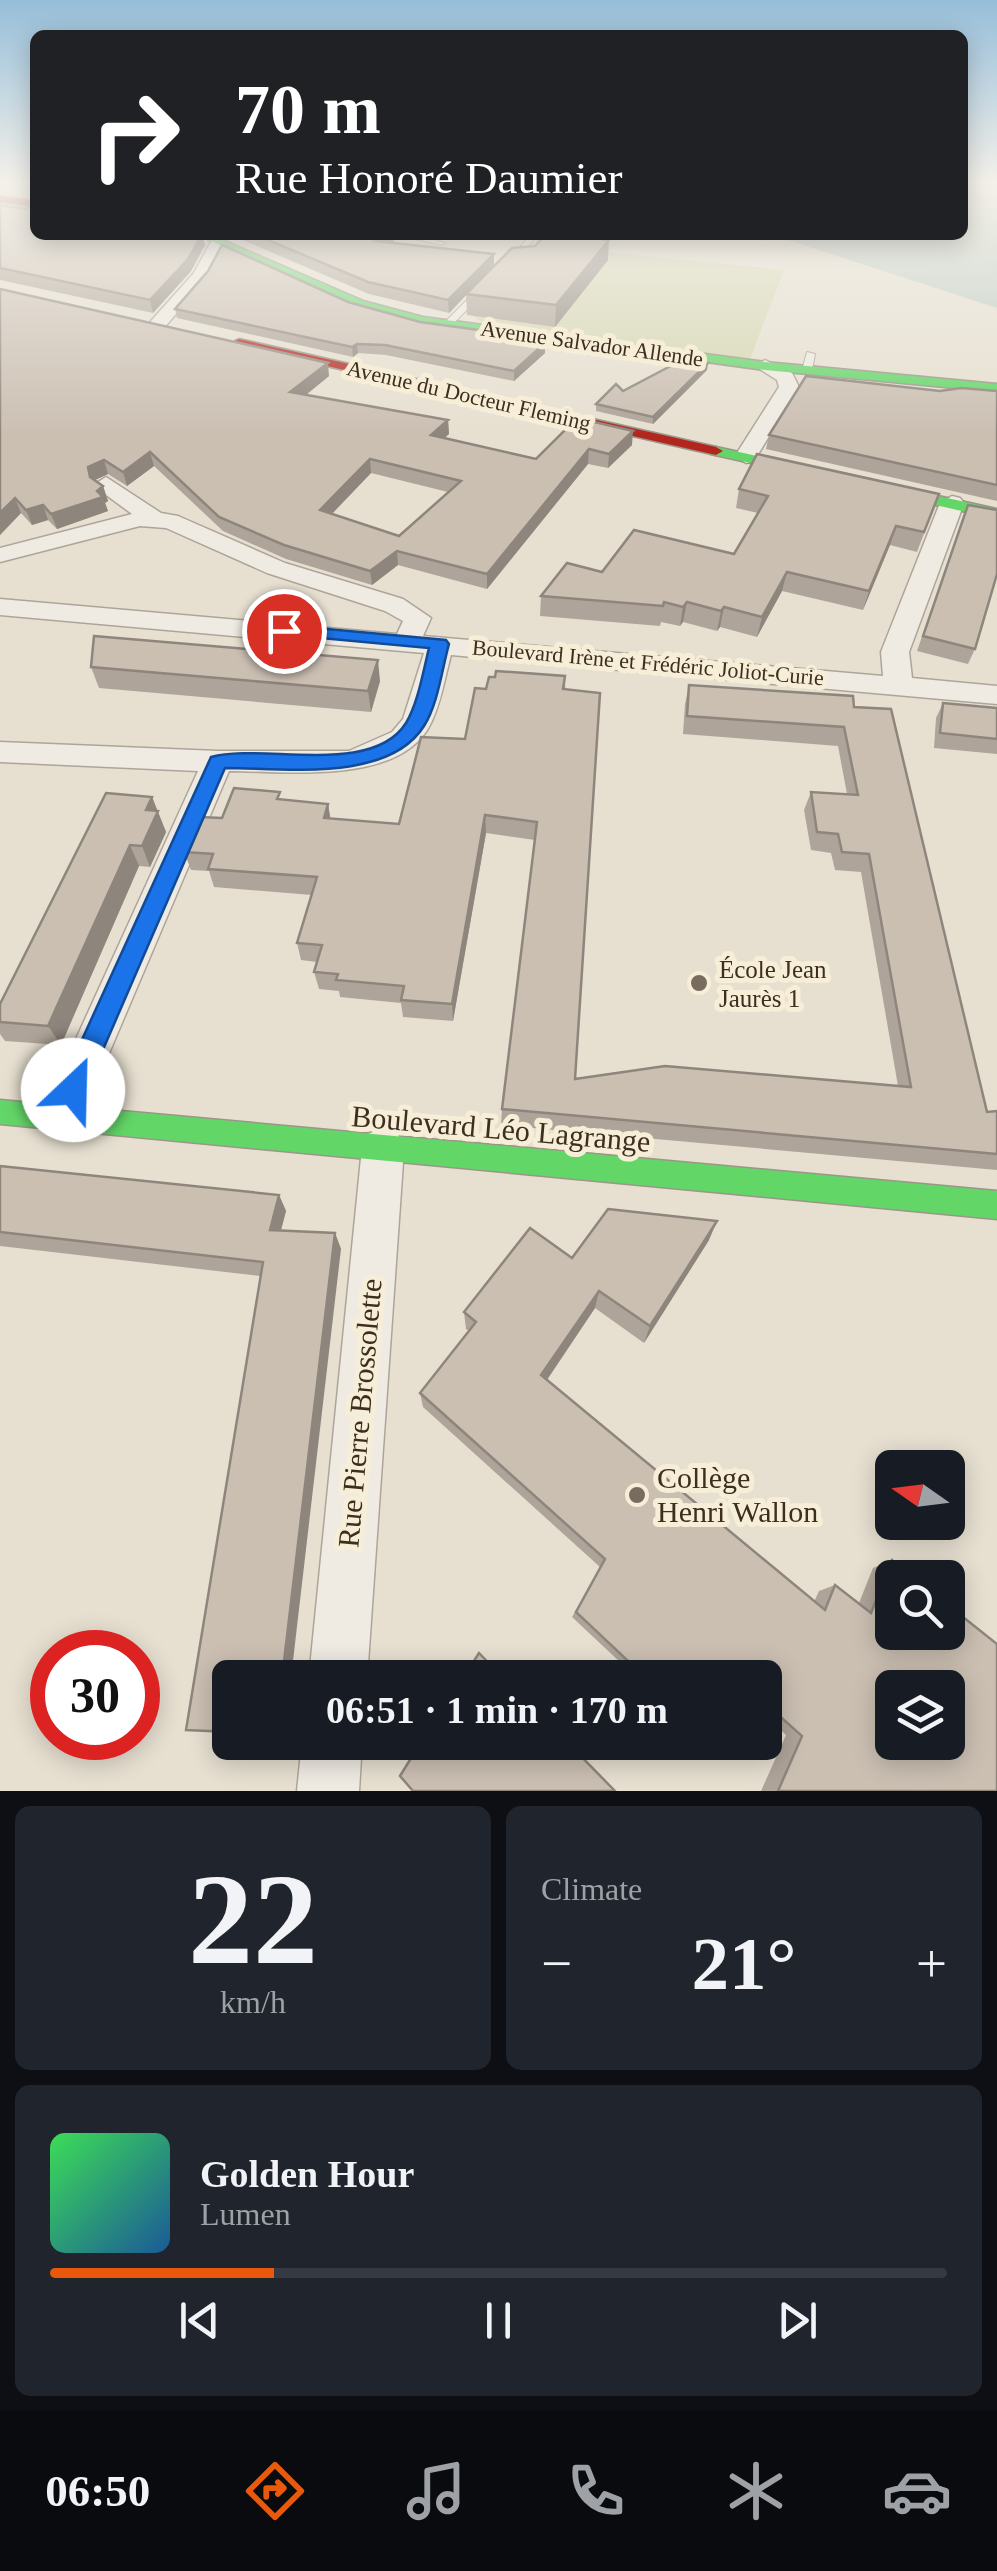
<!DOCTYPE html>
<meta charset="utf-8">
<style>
:root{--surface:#171b24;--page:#20242c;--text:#f1f3f6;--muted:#9ea1a6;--line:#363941;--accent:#ea580c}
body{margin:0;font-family:"Times New Roman",serif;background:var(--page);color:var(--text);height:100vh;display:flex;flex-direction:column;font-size:38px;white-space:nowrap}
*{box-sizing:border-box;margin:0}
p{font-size:32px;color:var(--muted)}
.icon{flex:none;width:55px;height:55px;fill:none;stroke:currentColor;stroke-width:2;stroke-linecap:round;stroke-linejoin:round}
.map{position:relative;height:1791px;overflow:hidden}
.details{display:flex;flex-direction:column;gap:15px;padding:15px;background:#0d0f14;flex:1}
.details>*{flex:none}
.hud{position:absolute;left:30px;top:30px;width:938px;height:210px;border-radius:15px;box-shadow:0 5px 25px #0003;background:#202124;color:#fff;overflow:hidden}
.needle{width:65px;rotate:284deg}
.controls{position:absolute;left:875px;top:1450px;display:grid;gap:20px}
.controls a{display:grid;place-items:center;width:90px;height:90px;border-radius:15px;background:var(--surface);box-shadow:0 5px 25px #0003;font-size:50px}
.speed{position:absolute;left:30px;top:1630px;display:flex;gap:20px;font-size:50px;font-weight:700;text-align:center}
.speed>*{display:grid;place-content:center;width:130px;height:130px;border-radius:50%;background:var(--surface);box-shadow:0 5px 25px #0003;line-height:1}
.speed .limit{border:15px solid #d22;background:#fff;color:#111}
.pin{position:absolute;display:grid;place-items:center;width:85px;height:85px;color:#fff;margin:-42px;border:5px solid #fff;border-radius:50%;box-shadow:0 2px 10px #0007}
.me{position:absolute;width:110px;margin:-55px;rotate:24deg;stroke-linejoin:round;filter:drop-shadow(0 0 8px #0008)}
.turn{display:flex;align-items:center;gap:35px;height:210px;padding:0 40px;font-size:45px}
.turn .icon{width:130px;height:130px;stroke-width:2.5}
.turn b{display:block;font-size:70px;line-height:85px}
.big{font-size:75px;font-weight:700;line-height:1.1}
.details .tile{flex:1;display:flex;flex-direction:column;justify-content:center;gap:15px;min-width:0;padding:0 35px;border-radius:15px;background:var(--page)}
.details .dial{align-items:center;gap:0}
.dial b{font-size:130px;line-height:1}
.song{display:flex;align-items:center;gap:30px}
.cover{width:120px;height:120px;border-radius:15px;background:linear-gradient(135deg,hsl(130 70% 55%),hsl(210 70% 35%))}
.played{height:10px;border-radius:5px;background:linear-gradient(90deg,var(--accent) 25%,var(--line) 25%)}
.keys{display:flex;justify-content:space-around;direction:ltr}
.heat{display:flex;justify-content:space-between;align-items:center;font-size:55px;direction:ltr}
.details .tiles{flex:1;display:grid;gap:15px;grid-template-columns:1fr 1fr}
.tile:last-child{grid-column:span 2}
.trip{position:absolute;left:212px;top:1660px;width:570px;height:100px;border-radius:15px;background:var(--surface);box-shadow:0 5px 25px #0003;font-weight:700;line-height:100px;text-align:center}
.tabs{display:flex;height:160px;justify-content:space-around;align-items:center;background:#090b0e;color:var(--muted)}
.tabs .icon{width:70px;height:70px}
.tabs .on{color:var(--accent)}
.tabs b{font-size:45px;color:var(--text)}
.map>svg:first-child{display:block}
.green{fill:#d6d7b3}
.water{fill:#bcccc2}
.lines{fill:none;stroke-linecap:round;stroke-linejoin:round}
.lane-casing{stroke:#ada599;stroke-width:2}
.street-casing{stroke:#ada599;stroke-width:3}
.fast-casing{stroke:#9c958a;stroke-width:3}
.jam-casing{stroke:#9c958a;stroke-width:3}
.lane{fill:#efebe3;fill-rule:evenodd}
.street{fill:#efebe3;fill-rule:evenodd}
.fast{fill:#63d668;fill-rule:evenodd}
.jam{fill:#b3261e;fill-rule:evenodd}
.wall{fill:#afa499;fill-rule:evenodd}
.shaded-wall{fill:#8e867d}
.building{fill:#cbbfb2;stroke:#8e867d;stroke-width:2.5;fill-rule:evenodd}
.route{fill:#1a73e8;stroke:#114b97;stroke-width:2.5}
.poi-dot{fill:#786c5e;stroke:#f7eed8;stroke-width:4}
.labels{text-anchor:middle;stroke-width:10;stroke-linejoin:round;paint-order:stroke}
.far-street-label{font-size:22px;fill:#3d2e20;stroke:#f7eed8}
.poi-label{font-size:25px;fill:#3d2e20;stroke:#f7eed8;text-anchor:start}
.near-street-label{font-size:30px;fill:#3d2e20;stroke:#f7eed8}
.near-poi-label{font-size:30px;fill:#3d2e20;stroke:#f7eed8;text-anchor:start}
</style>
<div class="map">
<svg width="997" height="1791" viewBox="0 0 997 1791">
<rect width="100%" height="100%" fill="#e7e0d1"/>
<polygon class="green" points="566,248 784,270 750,359 481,322 469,313"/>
<polygon class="water" points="963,184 997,184 997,308 788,240 743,235 962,235"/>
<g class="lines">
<g class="lane-casing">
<g id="lane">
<polygon points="399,235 414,235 445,243 441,245"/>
<polygon points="530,235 538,235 511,265 505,265"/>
<polygon points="480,287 487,289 451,326 445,326 445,322"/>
<polygon points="807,352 815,354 812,370 807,373 802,370"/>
</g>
</g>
<g class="street-casing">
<g id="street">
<polygon points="213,238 226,241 207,278 163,329 151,329 151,321 194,273"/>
<polygon points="765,360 792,373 799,387 754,461 746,463 735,456 779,387 777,380 755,366"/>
<path d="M 106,477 L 161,513 L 178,516 L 285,563 L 403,599 L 431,618 L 423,636 L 883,676 L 881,652 L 940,503 L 952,496 L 960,498 L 964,503 L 909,652 L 912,678 L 997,686 L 997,704 L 451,655 C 445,677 441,703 431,723 C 401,786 286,771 229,771 L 76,1131 L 61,1137 L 46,1131 L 40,1118 L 198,771 L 0,762 L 0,742 L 218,751 L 349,751 L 392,732 L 403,719 L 424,653 L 0,615 L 0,599 L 397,634 L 403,621 L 385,611 L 267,573 L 166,528 L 140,526 L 0,562 L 0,548 L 132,514 L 98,489 L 95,484 Z"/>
<polygon points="383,1128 398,1134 404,1148 367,1678 309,1678 362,1148 368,1134"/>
<polygon points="302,1742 362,1742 359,1791 297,1791"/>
</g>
</g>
<g class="fast-casing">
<g id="fast">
<polygon points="198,235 211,235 363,301 423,317 765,362 997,384 997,392 765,370 422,323 355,305"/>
<polygon points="716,447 997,509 997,519 711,454 709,451"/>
<polygon points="0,1100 997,1191 997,1219 0,1124"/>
</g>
</g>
<g class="jam-casing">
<g id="jam">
<polygon points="0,196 35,201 35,207 0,202"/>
<polygon points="239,339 716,447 723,451 716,455 235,345 235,341"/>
</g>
</g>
<use href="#lane" class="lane"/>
<use href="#street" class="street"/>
<use href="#fast" class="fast"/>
<use href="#jam" class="jam"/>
</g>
<g class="wall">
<polygon points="0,205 205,245 191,271 153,313 0,280"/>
<polygon points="231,235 393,235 393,243 494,254 494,266 608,260 555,327 467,315 466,295 449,313 369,294"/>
<path d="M 0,289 L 329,376 L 306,395 L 448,420 L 449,434 L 444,438 L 536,459 L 577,418 L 632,445 L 608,468 L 588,464 L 487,589 L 398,565 L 372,585 L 286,559 L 223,531 L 154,466 L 127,486 L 108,474 L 95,480 L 103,486 L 108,501 L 105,503 L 108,511 L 57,529 L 48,520 L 32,525 L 21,513 L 0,535 ZM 371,473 L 448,492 L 399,536 L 332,514 Z"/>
<polygon points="348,302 420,322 545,343 545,353 514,381 386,355 358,353 353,357 177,318 175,309"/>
<polygon points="708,363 707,370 653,424 596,411 596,404 623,391"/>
<polygon points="940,391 997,391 997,501 766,449 769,435"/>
<polygon points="739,489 939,494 917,552 890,545 863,610 782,591 757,637 720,627 717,631 683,622 680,626 661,622 660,626 540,616 541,596 602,572 734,554 758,513 736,508"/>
<polygon points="962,520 975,649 968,664 917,651"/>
<polygon points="91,667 380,681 371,712 99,688"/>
<polygon points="565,676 575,1079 898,1086 861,872 835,870 831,853 811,850 804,810 811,792 847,794 838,746 683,734 685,704 689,685 854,707 987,1112 997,1111 997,1170 501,1125 502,1109 535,840 486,833 453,1021 403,1017 401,1003 340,997 339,991 319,989 314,972 317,962 301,960 297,943 312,895 214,887 209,871 191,870 184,852 222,818 281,800 328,804 330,819 399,824 465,739 486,689"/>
<polygon points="943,703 997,708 997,754 934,748 936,718"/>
<polygon points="152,797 166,832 150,867 139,866 61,1045 5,1041 0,1034 0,1004"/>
<polygon points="0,1166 279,1195 286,1211 281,1230 335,1233 341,1249 260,1276 0,1246"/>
<polygon points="709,1240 644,1343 595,1308 547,1380 814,1602 819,1591 835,1585 859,1603 873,1568 892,1560 997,1791 761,1791 786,1735 765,1715 765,1678 637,1678 572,1617 600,1567 423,1407 420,1393 469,1331 466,1329 464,1312 572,1258"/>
</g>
<g class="shaded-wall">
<polygon points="202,235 205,245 191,271 153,313 150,300"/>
<polygon points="386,235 393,235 394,243 376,253 375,241"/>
<polygon points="609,240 608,260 555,327 556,305"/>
<polygon points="494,254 494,266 449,313 448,300"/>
<polygon points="545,343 545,353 514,381 514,371"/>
<polygon points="357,344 358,353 353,357 352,347"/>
<polygon points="328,363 329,376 292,406 290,392"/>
<polygon points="708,363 707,370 653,424 653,417"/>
<polygon points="448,420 449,434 432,449 431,435"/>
<polygon points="633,431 632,445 608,468 609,454"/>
<polygon points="589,449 588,464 487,589 487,574"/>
<polygon points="150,452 154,466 127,486 123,472"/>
<polygon points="370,459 371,473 322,524 320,510"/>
<polygon points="104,460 108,474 93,481 90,477 88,467"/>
<polygon points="103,486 108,501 105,503 108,511 57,529 51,514"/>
<polygon points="15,498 21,513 0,535 0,513"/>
<polygon points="43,505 48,520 32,525 26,510"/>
<polygon points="896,526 890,545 863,610 869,591"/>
<polygon points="397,551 398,565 372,585 370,571"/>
<polygon points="787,572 782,591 757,637 762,617"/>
<polygon points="687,602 683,622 680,626 683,607"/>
<polygon points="724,607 720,627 717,631 721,611"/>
<polygon points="378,660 380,681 371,712 368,691"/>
<polygon points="152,797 166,832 150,867 142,846 146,810"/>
<polygon points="328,804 331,822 324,818"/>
<polygon points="485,815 486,833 453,1021 452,1004"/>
<polygon points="130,845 139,866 61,1045 48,1026"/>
<polygon points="279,1195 286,1211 277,1245 270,1230"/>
<polygon points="717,1221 709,1240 644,1343 650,1326"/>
<polygon points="335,1233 341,1249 291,1678 282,1678"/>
<polygon points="599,1291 595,1308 540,1390 541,1375"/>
</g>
<g class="building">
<polygon points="0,205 25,209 35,206 35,235 202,235 188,259 150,300 0,268"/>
<polygon points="256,235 386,235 375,241 494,254 448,300 368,282"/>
<polygon points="545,235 564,235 609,240 556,305 466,294 512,248 535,246"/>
<polygon points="222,245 348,302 420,322 538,338 536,341 545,343 514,371 385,345 357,344 352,347 175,309 208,271"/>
<path d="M 0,289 L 328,363 L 290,392 L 448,420 L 431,435 L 536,459 L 577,418 L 633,431 L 609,454 L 589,449 L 487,574 L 397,551 L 370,571 L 284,545 L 219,517 L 150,452 L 123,472 L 104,460 L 88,467 L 90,477 L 103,486 L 97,491 L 103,497 L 51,514 L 43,505 L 26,510 L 15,498 L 0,513 ZM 370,459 L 461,481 L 399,536 L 320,510 Z"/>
<polygon points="682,360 708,363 653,417 596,404 616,384 623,391"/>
<polygon points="806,376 940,391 961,388 997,391 997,485 769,435"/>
<polygon points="757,454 939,494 924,532 896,526 869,591 787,572 762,617 724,607 721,611 687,602 683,607 664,602 663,606 541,596 567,563 602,572 634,530 734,554 768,496 739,489"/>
<polygon points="968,505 997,510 997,574 975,649 923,636"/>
<polygon points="94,636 378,660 368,691 91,667"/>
<polygon points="496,671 565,676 563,689 600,693 575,1079 665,1066 911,1087 869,854 842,852 838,834 817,832 811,792 858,795 844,727 687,716 689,685 853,696 854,707 891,709 987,1112 997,1111 997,1154 502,1109 537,822 485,815 452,1004 401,1000 404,986 336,980 338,974 314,972 322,945 297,943 317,877 208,869 213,854 184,852 200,817 222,818 234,788 280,792 277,799 328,804 324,818 399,824 421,737 465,739 475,688 486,689 489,677 495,677"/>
<polygon points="943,703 997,708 997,739 940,733"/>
<polygon points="106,793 152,797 146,810 158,811 142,846 130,845 48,1026 0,1022 0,1004"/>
<polygon points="0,1166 279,1195 270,1230 335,1233 282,1678 230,1678 230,1732 186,1730 263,1262 0,1232"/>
<path d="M 608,1209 L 717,1221 L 650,1326 L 599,1291 L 541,1375 L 825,1610 L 835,1585 L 871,1613 L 892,1560 L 914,1578 L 892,1578 L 892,1632 L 948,1632 L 948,1605 L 997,1644 L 997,1791 L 778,1791 L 802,1736 L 765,1703 L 765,1678 L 737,1678 L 735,1676 L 734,1678 L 646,1678 L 576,1612 L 605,1559 L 420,1393 L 476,1322 L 464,1312 L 530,1228 L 572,1258 ZM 892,1688 L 948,1688 L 948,1742 L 892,1742 Z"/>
<polygon points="479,1653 503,1678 463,1678"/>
<polygon points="421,1742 567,1742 615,1791 413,1791 400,1776"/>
</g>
<linearGradient id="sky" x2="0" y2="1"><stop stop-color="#96bed9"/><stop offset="0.42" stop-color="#f4f1ea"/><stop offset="1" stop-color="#f4f1ea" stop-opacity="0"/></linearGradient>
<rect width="997" height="435" fill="url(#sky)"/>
<path class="route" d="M 284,625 L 446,640 L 449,644 C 442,669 438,704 424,726 C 388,783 283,768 225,768 L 82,1098 L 73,1102 L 63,1098 L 59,1090 L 211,757 C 262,743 372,777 406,723 C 418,703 423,672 429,648 L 278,634 L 275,631 Z"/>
<g class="poi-dot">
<circle cx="699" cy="983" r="10"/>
<circle cx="637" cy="1495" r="10"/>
</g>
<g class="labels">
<g class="far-street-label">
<text transform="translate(592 343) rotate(8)" y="8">Avenue Salvador Allende</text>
<text transform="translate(469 395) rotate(13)" y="8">Avenue du Docteur Fleming</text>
<text transform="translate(648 662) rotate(5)" y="8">Boulevard Irène et Frédéric Joliot-Curie</text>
</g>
<g class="poi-label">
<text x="719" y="978">École Jean<tspan x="719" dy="29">Jaurès 1</tspan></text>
</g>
<g class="near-street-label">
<text transform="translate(501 1129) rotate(5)" y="10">Boulevard Léo Lagrange</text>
<text transform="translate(360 1413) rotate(-85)" y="10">Rue Pierre Brossolette</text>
</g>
<g class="near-poi-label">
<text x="657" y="1488">Collège<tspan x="657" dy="34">Henri Wallon</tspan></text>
</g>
</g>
</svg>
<div class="controls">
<a><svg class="needle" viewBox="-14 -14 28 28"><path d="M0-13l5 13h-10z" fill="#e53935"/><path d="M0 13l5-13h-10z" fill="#9ea1a6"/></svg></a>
<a><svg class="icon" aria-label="search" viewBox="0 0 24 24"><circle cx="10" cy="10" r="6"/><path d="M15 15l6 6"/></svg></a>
<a><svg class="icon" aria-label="layers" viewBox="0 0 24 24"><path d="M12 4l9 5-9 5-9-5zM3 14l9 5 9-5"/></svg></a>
</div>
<div class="speed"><div class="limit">30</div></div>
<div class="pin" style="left:284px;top:631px;background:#d93025"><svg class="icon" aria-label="arrive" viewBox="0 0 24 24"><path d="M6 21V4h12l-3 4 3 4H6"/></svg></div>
<svg class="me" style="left:73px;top:1090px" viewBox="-20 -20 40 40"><circle r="19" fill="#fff"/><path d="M0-13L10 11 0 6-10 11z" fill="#1a73e8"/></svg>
<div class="trip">06:51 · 1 min · 170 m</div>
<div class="hud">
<div class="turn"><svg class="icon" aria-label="right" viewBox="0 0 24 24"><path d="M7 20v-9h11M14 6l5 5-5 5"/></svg><div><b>70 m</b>Rue Honoré Daumier</div></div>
</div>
</div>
<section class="details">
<div class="tiles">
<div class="tile dial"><b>22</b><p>km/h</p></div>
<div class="tile"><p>Climate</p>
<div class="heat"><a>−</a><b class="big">21°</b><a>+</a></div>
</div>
<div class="tile">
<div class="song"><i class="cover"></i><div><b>Golden Hour</b><p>Lumen</p></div></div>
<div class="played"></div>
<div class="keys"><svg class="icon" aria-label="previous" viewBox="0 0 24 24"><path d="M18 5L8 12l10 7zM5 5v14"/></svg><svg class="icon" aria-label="pause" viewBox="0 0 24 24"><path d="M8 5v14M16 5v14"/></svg><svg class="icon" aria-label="next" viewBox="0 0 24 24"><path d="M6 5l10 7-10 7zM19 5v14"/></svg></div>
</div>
</div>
</section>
<nav class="tabs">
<b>06:50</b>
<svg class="icon on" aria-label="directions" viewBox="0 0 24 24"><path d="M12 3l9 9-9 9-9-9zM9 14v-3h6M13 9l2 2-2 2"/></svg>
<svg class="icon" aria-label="music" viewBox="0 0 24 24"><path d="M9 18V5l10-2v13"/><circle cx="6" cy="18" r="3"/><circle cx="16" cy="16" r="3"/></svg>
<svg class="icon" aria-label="phone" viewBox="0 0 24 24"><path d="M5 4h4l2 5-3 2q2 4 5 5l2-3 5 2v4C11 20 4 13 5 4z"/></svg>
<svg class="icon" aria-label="climate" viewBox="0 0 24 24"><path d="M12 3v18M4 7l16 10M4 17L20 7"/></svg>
<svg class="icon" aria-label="car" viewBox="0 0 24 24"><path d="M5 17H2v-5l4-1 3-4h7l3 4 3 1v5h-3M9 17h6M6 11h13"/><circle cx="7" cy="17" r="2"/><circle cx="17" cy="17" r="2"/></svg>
</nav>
